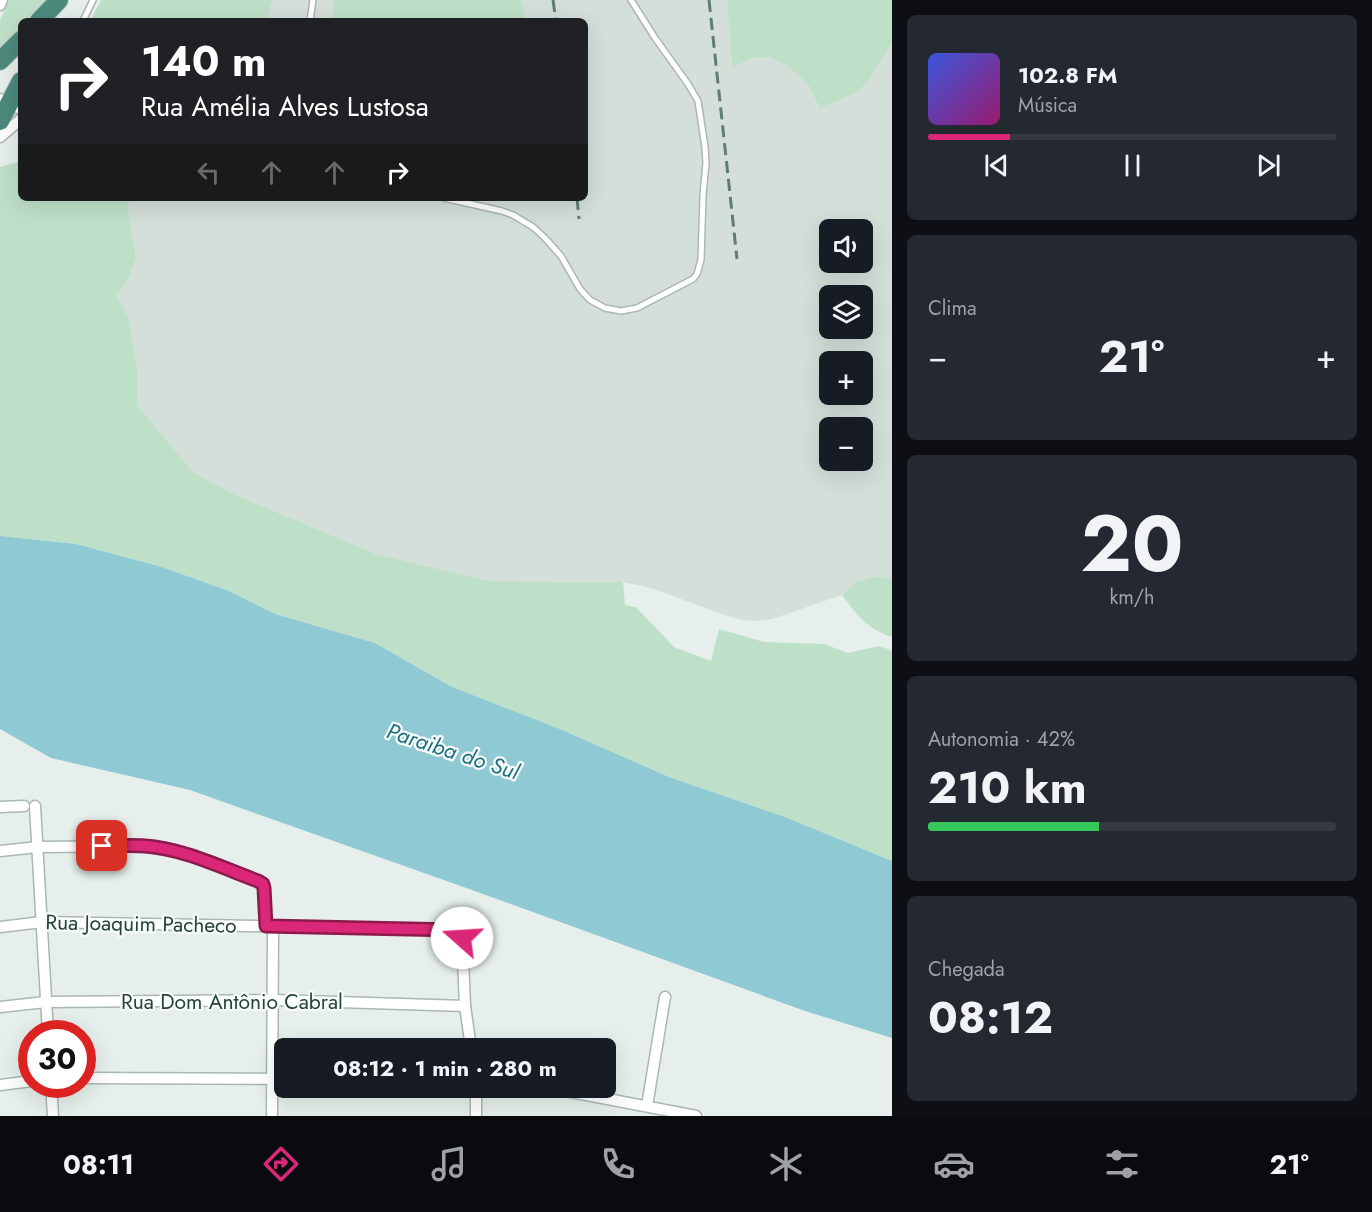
<!DOCTYPE html>
<html lang="pt">
<meta charset="utf-8">
<style>
:root{--surface:#171b24;--page:#242831;--text:#f1f3f6;--muted:#9ea1a6;--line:#363941;--accent:#db2777}
body{margin:0;font-family:Jost,sans-serif;background:var(--page);color:var(--text);height:100vh;display:flex;flex-direction:column;font-size:22px;white-space:nowrap}
*{box-sizing:border-box;margin:0}
p{font-size:20px;color:var(--muted)}
.icon{flex:none;width:33px;height:33px;fill:none;stroke:currentColor;stroke-width:2;stroke-linecap:round;stroke-linejoin:round}
.map{position:relative;flex:1;overflow:hidden}
.details{display:flex;flex-direction:column;gap:15px;padding:15px;background:#0d0f14;width:480px}
.details>*{flex:none}
.top-card{position:absolute;left:18px;top:18px;width:570px;height:183px;border-radius:9px;box-shadow:0 6px 24px #0002;background:#202124;color:#fff;overflow:hidden}
.controls{position:absolute;left:819px;top:219px;display:grid;gap:12px}
.controls a{display:grid;place-items:center;width:54px;height:54px;border-radius:9px;background:var(--surface);box-shadow:0 6px 24px #0002;font-size:30px}
.speed{position:absolute;left:18px;top:1020px;display:flex;gap:12px;font-size:30px;font-weight:700;text-align:center}
.speed>*{display:grid;place-content:center;width:78px;height:78px;border-radius:50%;background:var(--surface);box-shadow:0 6px 24px #0002;line-height:1}
.speed .limit{border:9px solid #d22;background:#fff;color:#111}
.pin{position:absolute;display:grid;place-items:center;width:51px;height:51px;color:#fff;margin:-26px;border-radius:12px;box-shadow:0 3px 9px #0006}
.me{position:absolute;width:66px;margin:-33px;rotate:289deg;stroke-linejoin:round;filter:drop-shadow(0 0 4px #0008)}
.turn{display:flex;align-items:center;gap:21px;height:126px;padding:0 24px;font-size:27px}
.turn .icon{width:78px;height:78px;stroke-width:2.5}
.turn b{display:block;font-size:42px;line-height:51px}
.lanes{display:flex;align-items:center;height:57px;padding:0 24px;background:#0003;justify-content:center;gap:30px;direction:ltr}
.lanes .off{opacity:.35}
.big{font-size:45px;font-weight:700;line-height:1.1}
.details .card{flex:1;display:flex;flex-direction:column;justify-content:center;gap:9px;min-width:0;padding:0 21px;border-radius:9px;background:var(--page)}
.details .dial{align-items:center;gap:0}
.dial b{font-size:78px;line-height:1}
.song{display:flex;align-items:center;gap:18px}
.cover{width:72px;height:72px;border-radius:9px;background:linear-gradient(135deg,hsl(230 70% 55%),hsl(320 70% 35%))}
.played{height:6px;border-radius:3px;background:linear-gradient(90deg,var(--accent) 20%,var(--line) 20%)}
.keys{display:flex;justify-content:space-around;direction:ltr}
.heat{display:flex;justify-content:space-between;align-items:center;font-size:33px;direction:ltr}
.charge{height:9px;border-radius:4px;background:linear-gradient(90deg,#34c759 42%,var(--line) 0)}
.trip{position:absolute;left:274px;top:1038px;width:342px;height:60px;border-radius:9px;background:var(--surface);box-shadow:0 6px 24px #0002;font-weight:700;line-height:60px;text-align:center}
.dock{display:flex;height:96px;justify-content:space-around;align-items:center;background:#090b0e;color:var(--muted)}
.dock .icon{width:42px;height:42px}
.dock .on{color:var(--accent)}
.dock b{font-size:27px;color:var(--text)}
main{display:flex;flex:1;min-height:0}
.map>svg:first-child{display:block}
.built{fill:#d4dfda;fill-rule:evenodd}
.green{fill:#bfe0c8}
.water{fill:#8ec9d4}
.lines{fill:none;stroke-linecap:round;stroke-linejoin:round}
.service-casing{stroke:#a8b8b2;stroke-width:8}
.minor-casing{stroke:#a8b8b2;stroke-width:13}
.trunk-casing{stroke:#c2cac8;stroke-width:20}
.service{stroke:#fff;stroke-width:5}
.minor{stroke:#fff;stroke-width:10}
.trunk{stroke:#4c8a7c;stroke-width:18}
.rail{stroke:#5f7d75;stroke-width:3;stroke-dasharray:12 6;stroke-linecap:butt}
.route-casing{stroke:#8e194d;stroke-width:15}
.route{stroke:#db2777;stroke-width:10}
.labels{text-anchor:middle;stroke-width:4.5;stroke-linejoin:round;paint-order:stroke}
.street-label{font-size:21px;fill:#24423a;stroke:#f7fbf9}
.water-label{font-size:22px;font-style:italic;fill:#1c6f80;stroke:#f7fbf9}
</style>
<main>
<div class="map">
<svg width="892" height="1116" viewBox="0 0 892 1116">
<rect width="100%" height="100%" fill="#e6efeb"/>
<g class="built">
<polygon points="273,0 334,0 333,21 266,21"/>
<path d="M 521,0 L 727,0 L 732,66 L 753,58 L 769,56 L 787,66 L 808,84 L 871,77 L 892,42 L 892,579 L 875,576 L 856,582 L 842,595 L 772,619 L 757,621 L 743,620 L 727,616 L 651,588 L 623,582 L 490,581 L 376,554 L 236,495 L 194,473 L 137,405 L 137,369 L 129,319 L 116,296 L 129,279 L 136,258 L 128,206 L 132,198 L 585,198 L 585,21 L 526,21 ZM 830,230 L 862,230 L 862,262 L 830,262 ZM 830,296 L 862,296 L 862,328 L 830,328 ZM 830,362 L 862,362 L 862,394 L 830,394 ZM 830,428 L 862,428 L 862,460 L 830,460 Z"/>
</g>
<g class="green">
<polygon points="9,0 46,0 27,21 21,21 21,28 0,53 0,20"/>
<polygon points="101,0 273,0 266,21 90,21"/>
<polygon points="334,0 521,0 526,21 333,21"/>
<polygon points="727,0 892,0 892,42 871,77 858,92 820,108 808,84 787,66 769,57 753,58 732,67"/>
<polygon points="21,161 21,198 132,198 128,206 136,258 129,279 116,296 129,318 137,369 137,405 194,473 236,495 376,554 490,581 623,582 625,605 636,607 674,647 711,661 719,629 764,642 824,644 848,653 880,646 892,651 892,861 785,817 669,777 560,729 452,687 375,643 275,614 229,591 162,567 76,544 0,536 0,167"/>
<path d="M 875,576 L 892,579 L 892,637 C 867,629 857,615 842,595 L 856,582 Z"/>
</g>
<polygon class="water" points="0,536 76,544 162,567 229,591 275,614 375,643 452,687 560,729 669,777 785,817 892,861 892,1038 805,1011 472,890 190,790 51,758 0,729"/>
<g class="lines">
<g class="service-casing">
<g id="service">
<polyline points="83,21 93,0"/>
<polyline points="310,21 313,0"/>
<polyline points="444,198 502,211 513,215 533,227 545,238 561,256 580,289 590,300 605,308 621,311 637,308 693,279 697,274 701,260 703,195 706,163 705,147 698,101 688,84 655,38 631,0"/>
</g>
</g>
<g class="minor-casing">
<g id="minor">
<polyline points="0,5 2,0"/>
<polyline points="0,99 9,105 21,109"/>
<polyline points="0,137 21,119"/>
<polyline points="35,806 48,1034"/>
<polyline points="0,807 24,806"/>
<polyline points="0,851 38,847 145,846 182,853 261,882 264,888 266,926"/>
<polyline points="0,927 42,922 457,930 461,933 462,935 465,1006 471,1048"/>
<polyline points="0,1007 46,1002 274,1000 465,1006"/>
<polyline points="82,1078 285,1079"/>
<polyline points="51,1084 53,1116"/>
<polyline points="0,1085 32,1081"/>
<polyline points="550,1088 696,1116"/>
<polyline points="647,1106 665,997"/>
<polyline points="272,1116 273,926"/>
<polyline points="476,1116 476,1088"/>
</g>
</g>
<g class="trunk-casing">
<g id="trunk">
<polyline points="39,21 59,0"/>
<polyline points="0,61 21,40"/>
<polyline points="0,121 21,81"/>
</g>
</g>
<use href="#service" class="service"/>
<use href="#minor" class="minor"/>
<use href="#trunk" class="trunk"/>
<g class="rail">
<polyline points="553,0 556,21"/>
<polyline points="709,0 737,259"/>
<polyline points="577,198 579,219"/>
</g>
</g>
<g class="lines">
<g class="route-casing">
<path id="route" d="M 102,846 C 116,846 131,845 145,846 C 181,848 223,868 258,881 L 263,884 L 264,888 L 266,926 L 457,930 L 461,933 L 462,938"/>
</g>
<use href="#route" class="route"/>
</g>
<g class="labels">
<g class="street-label">
<text transform="translate(141 924) rotate(1)" y="7">Rua Joaquim Pacheco</text>
<text x="232" y="1009">Rua Dom Antônio Cabral</text>
</g>
<g class="water-label">
<text transform="translate(453 751) rotate(18)" y="8">Paraiba do Sul</text>
</g>
</g>
</svg>
<div class="controls">
<a><svg class="icon" aria-label="sound" viewBox="0 0 24 24"><path d="M4 9h4l5-4v14l-5-4H4zM17 9q2 3 0 6"/></svg></a>
<a><svg class="icon" aria-label="layers" viewBox="0 0 24 24"><path d="M12 4l9 5-9 5-9-5zM3 14l9 5 9-5"/></svg></a>
<a>+</a>
<a>−</a>
</div>
<div class="speed"><div class="limit">30</div></div>
<div class="pin" style="left:102px;top:846px;background:#d93025"><svg class="icon" aria-label="arrive" viewBox="0 0 24 24"><path d="M6 21V4h12l-3 4 3 4H6"/></svg></div>
<svg class="me" style="left:462px;top:938px" viewBox="-20 -20 40 40"><circle r="19" fill="#fff"/><path d="M0-13L10 11 0 6-10 11z" fill="#db2777"/></svg>
<div class="trip">08:12 · 1 min · 280 m</div>
<div class="top-card">
<div class="turn"><svg class="icon" aria-label="right" viewBox="0 0 24 24"><path d="M7 20v-9h11M14 6l5 5-5 5"/></svg><div><b>140 m</b>Rua Amélia Alves Lustosa</div></div>
<div class="lanes"><svg class="icon off" aria-label="left" viewBox="0 0 24 24"><path d="M17 20v-9H6M10 6l-5 5 5 5"/></svg><svg class="icon off" aria-label="ahead" viewBox="0 0 24 24"><path d="M12 20V5M6 11l6-6 6 6"/></svg><svg class="icon off" aria-label="ahead" viewBox="0 0 24 24"><path d="M12 20V5M6 11l6-6 6 6"/></svg><svg class="icon" aria-label="right" viewBox="0 0 24 24"><path d="M7 20v-9h11M14 6l5 5-5 5"/></svg></div>
</div>
</div>
<section class="details">
<div class="card">
<div class="song"><i class="cover"></i><div><b>102.8 FM</b><p>Música</p></div></div>
<div class="played"></div>
<div class="keys"><svg class="icon" aria-label="previous" viewBox="0 0 24 24"><path d="M18 5L8 12l10 7zM5 5v14"/></svg><svg class="icon" aria-label="pause" viewBox="0 0 24 24"><path d="M8 5v14M16 5v14"/></svg><svg class="icon" aria-label="next" viewBox="0 0 24 24"><path d="M6 5l10 7-10 7zM19 5v14"/></svg></div>
</div>
<div class="card"><p>Clima</p>
<div class="heat"><a>−</a><b class="big">21°</b><a>+</a></div>
</div>
<div class="card dial"><b>20</b><p>km/h</p></div>
<div class="card"><p>Autonomia · 42%</p><b class="big">210 km</b><div class="charge"></div></div>
<div class="card"><p>Chegada</p><b class="big">08:12</b></div>
</section>
</main>
<nav class="dock">
<b>08:11</b>
<svg class="icon on" aria-label="directions" viewBox="0 0 24 24"><path d="M12 3l9 9-9 9-9-9zM9 14v-3h6M13 9l2 2-2 2"/></svg>
<svg class="icon" aria-label="music" viewBox="0 0 24 24"><path d="M9 18V5l10-2v13"/><circle cx="6" cy="18" r="3"/><circle cx="16" cy="16" r="3"/></svg>
<svg class="icon" aria-label="phone" viewBox="0 0 24 24"><path d="M5 4h4l2 5-3 2q2 4 5 5l2-3 5 2v4C11 20 4 13 5 4z"/></svg>
<svg class="icon" aria-label="climate" viewBox="0 0 24 24"><path d="M12 3v18M4 7l16 10M4 17L20 7"/></svg>
<svg class="icon" aria-label="car" viewBox="0 0 24 24"><path d="M5 17H2v-5l4-1 3-4h7l3 4 3 1v5h-3M9 17h6M6 11h13"/><circle cx="7" cy="17" r="2"/><circle cx="17" cy="17" r="2"/></svg>
<svg class="icon" aria-label="filters" viewBox="0 0 24 24"><path d="M4 7h16M4 17h16"/><circle cx="9" cy="7" r="2"/><circle cx="15" cy="17" r="2"/></svg>
<b>21°</b>
</nav>
